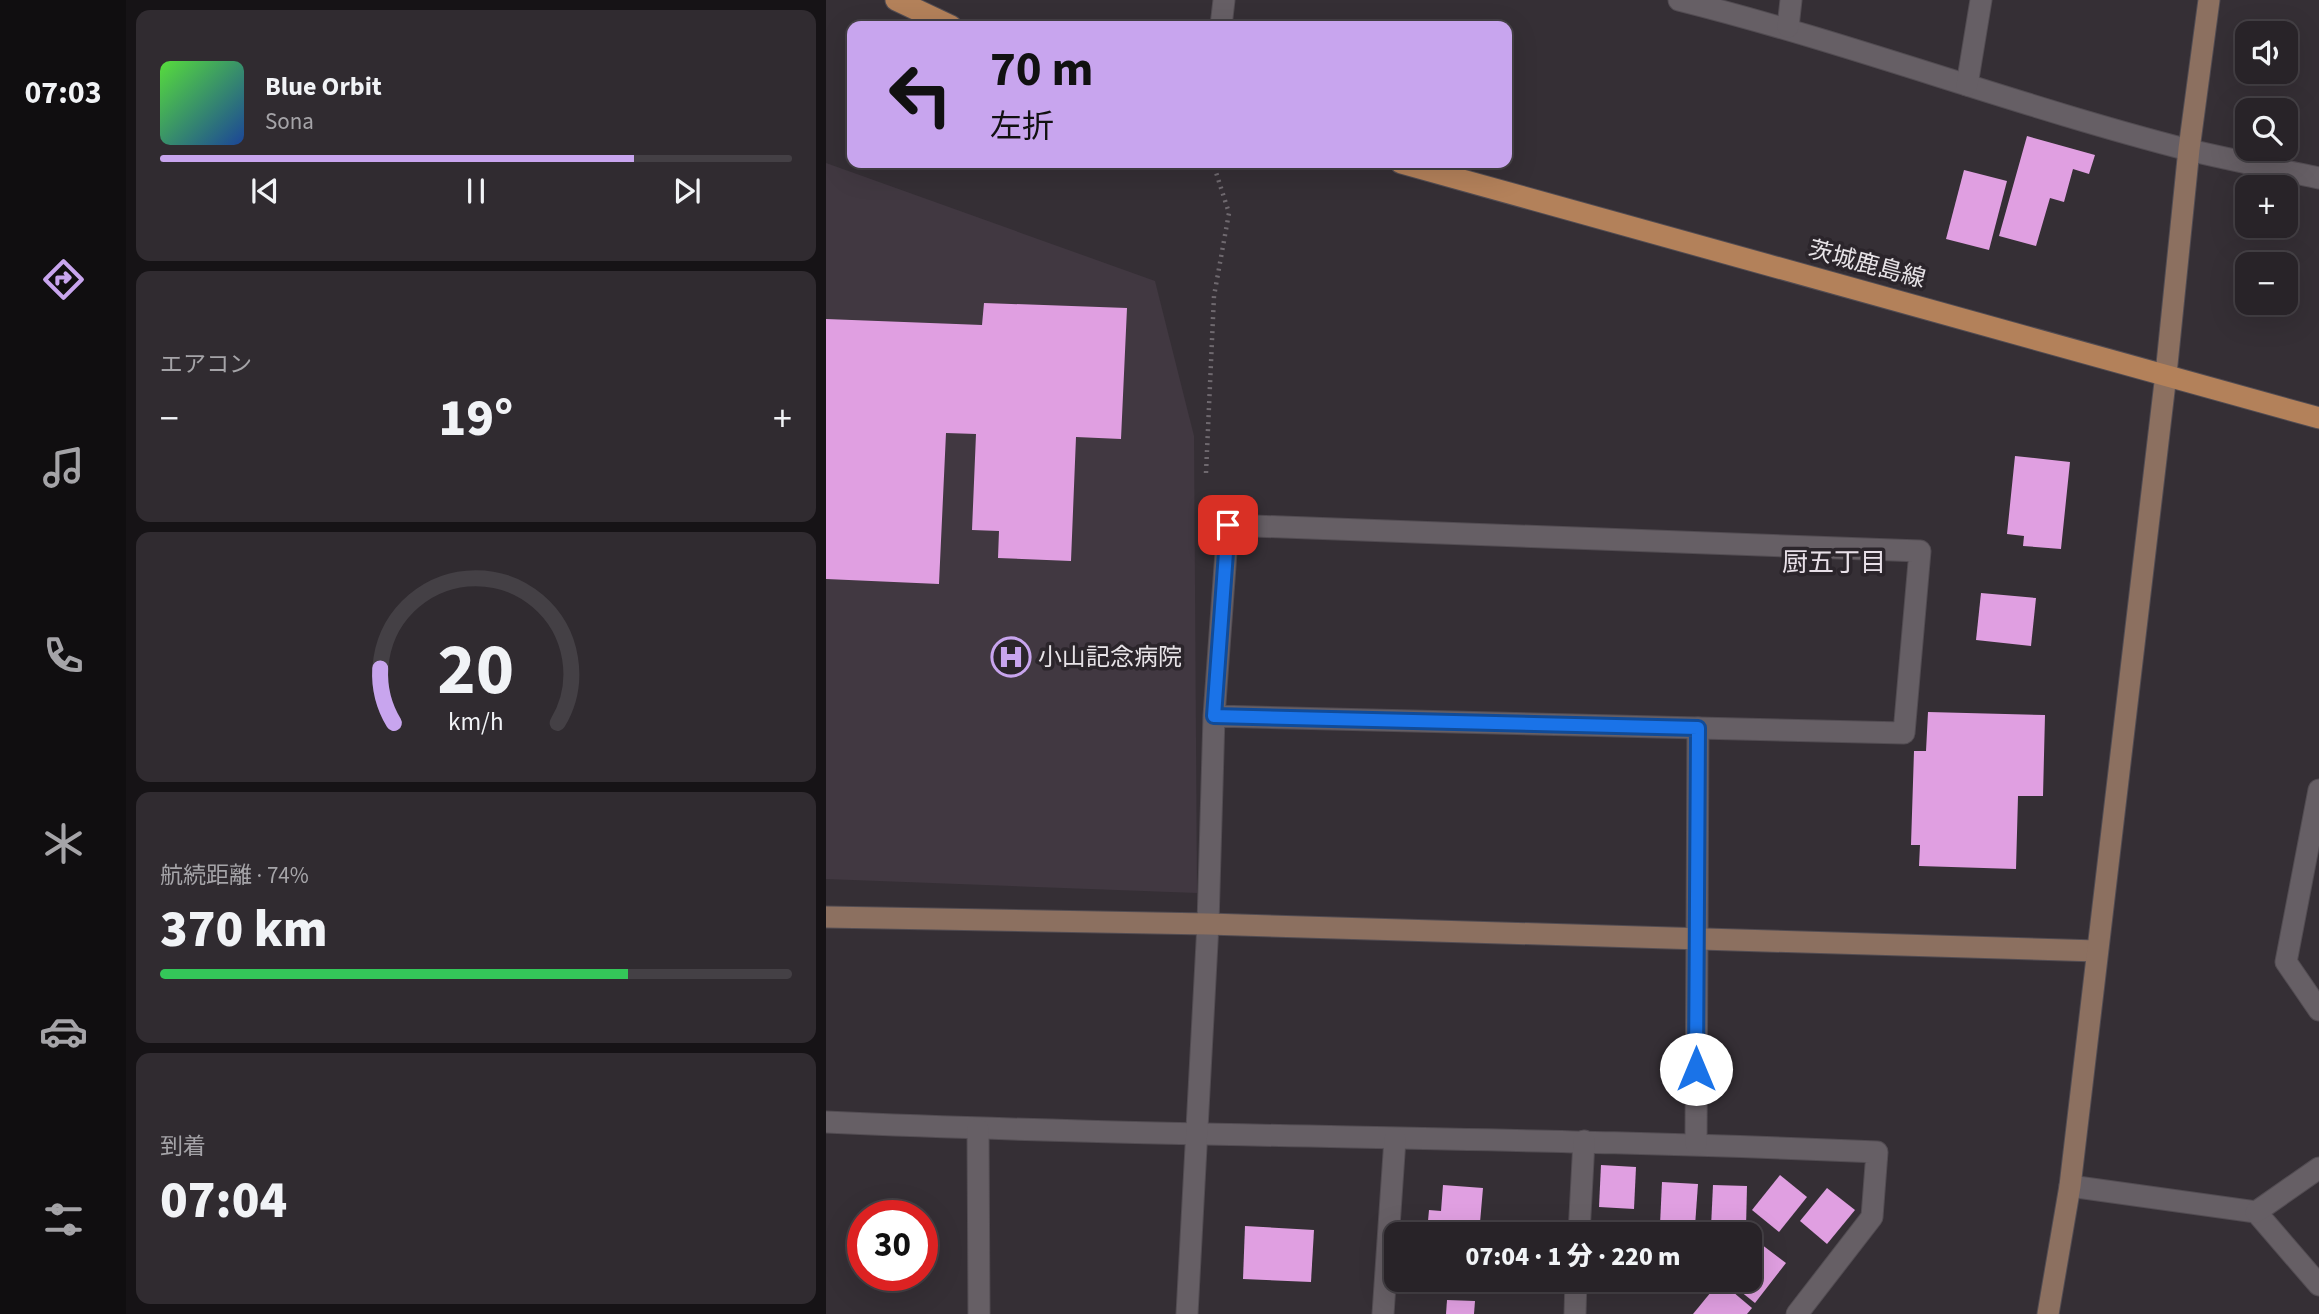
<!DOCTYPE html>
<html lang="ja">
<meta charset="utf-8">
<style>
:root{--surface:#282328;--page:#302b30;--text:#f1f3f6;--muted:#a5a4a8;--line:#444045;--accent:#c8a5ee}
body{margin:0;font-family:"Source Sans 3","Noto Sans JP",sans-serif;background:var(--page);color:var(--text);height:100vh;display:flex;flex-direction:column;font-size:26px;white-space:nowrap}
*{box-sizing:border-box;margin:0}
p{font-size:23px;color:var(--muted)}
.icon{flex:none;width:38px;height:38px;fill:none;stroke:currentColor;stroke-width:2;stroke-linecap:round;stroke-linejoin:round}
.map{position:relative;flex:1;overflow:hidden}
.sheet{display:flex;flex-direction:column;gap:10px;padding:10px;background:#161316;width:700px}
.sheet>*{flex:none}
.guide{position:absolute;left:21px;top:21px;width:665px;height:147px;border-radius:14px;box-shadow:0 7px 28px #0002,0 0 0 2px var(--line);background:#c8a5ee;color:#111;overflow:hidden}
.tools{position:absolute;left:1409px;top:21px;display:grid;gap:14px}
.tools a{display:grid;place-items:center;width:63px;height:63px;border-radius:14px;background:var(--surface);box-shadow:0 7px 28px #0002,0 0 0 2px var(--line);font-size:35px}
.speed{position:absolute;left:21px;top:1200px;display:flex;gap:14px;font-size:35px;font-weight:700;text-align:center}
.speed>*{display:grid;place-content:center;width:91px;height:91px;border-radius:50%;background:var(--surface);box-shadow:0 7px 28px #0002,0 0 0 2px var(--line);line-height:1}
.speed .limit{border:10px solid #d22;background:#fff;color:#111}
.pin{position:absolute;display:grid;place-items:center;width:60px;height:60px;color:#fff;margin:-30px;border-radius:14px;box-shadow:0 4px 10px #0006}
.me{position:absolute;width:77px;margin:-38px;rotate:0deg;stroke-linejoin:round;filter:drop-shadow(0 0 5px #0008)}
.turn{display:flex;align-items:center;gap:24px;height:147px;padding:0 28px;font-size:32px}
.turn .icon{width:91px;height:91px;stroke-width:2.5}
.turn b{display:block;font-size:49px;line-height:60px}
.big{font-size:52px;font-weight:800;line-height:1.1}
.sheet .tile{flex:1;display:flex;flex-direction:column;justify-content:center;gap:10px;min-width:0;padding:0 24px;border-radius:14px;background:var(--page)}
.sheet .dial{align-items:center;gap:0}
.dial svg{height:182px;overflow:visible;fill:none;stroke:var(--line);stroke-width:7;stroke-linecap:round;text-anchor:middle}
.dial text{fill:var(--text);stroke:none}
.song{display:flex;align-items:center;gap:21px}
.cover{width:84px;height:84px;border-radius:10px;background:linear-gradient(135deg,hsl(110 70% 55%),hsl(220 70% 35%))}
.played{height:7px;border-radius:4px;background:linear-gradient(90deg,var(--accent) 75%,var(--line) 75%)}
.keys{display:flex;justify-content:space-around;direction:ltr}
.heat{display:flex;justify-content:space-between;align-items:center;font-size:38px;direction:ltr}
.charge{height:10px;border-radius:5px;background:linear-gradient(90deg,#34c759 74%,var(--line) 0)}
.trip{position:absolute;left:558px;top:1222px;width:378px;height:70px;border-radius:14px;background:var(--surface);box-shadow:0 7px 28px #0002,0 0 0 2px var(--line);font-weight:800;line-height:70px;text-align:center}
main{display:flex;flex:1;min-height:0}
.dock{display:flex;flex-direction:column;width:126px;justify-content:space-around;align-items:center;background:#100e10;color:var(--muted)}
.dock .icon{width:49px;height:49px}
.dock .selected{color:var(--accent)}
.dock b{font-size:32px;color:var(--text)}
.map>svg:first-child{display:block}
.built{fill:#413841}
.building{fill:#e09fe1}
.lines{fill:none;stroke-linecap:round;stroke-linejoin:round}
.street-casing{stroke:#524c52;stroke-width:23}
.secondary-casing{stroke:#524c52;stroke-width:23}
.primary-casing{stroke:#524c52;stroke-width:23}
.path{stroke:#6f696f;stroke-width:4.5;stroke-dasharray:2 5;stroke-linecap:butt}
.street{stroke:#665f65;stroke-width:21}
.secondary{stroke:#8c7060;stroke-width:21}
.primary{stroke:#b3815a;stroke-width:21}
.route-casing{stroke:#114b97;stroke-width:18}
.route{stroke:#1a73e8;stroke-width:12}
.labels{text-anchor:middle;stroke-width:7;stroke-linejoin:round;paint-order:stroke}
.street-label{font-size:24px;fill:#e7e3e7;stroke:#2b252b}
.poi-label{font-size:24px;fill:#e7e3e7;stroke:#2b252b;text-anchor:start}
.neighbourhood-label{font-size:26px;fill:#e8e0e8;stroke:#2b252b}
</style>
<main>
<nav class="dock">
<b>07:03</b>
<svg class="icon selected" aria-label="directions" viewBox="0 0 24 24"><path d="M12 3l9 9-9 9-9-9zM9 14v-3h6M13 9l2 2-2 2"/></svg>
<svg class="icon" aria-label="music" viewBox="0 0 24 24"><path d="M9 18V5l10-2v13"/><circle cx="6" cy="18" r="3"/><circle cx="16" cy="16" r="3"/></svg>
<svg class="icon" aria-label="phone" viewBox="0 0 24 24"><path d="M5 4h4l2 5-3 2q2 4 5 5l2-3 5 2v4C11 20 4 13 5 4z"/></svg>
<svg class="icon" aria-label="climate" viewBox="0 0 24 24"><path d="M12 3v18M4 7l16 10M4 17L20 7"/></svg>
<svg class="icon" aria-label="car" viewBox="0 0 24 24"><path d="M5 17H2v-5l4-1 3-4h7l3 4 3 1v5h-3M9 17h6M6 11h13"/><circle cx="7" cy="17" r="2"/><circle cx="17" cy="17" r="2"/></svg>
<svg class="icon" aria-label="filters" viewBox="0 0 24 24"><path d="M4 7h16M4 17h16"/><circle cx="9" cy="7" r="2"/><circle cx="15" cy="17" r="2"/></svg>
</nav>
<section class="sheet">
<div class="tile">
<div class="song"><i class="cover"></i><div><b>Blue Orbit</b><p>Sona</p></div></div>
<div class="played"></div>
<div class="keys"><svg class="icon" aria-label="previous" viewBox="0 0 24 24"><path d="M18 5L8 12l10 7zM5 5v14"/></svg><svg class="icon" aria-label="pause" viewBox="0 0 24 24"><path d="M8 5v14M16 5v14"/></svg><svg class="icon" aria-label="next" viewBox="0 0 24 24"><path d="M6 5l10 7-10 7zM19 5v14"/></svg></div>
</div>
<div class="tile"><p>エアコン</p>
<div class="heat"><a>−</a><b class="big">19°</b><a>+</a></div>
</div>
<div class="tile dial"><svg viewBox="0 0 100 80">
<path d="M14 69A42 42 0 1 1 86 69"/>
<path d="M14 69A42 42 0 0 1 8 45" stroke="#c8a5ee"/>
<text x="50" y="56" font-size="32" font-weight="700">20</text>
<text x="50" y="72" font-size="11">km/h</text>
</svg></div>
<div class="tile"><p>航続距離 · 74%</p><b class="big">370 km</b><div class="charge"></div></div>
<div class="tile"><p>到着</p><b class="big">07:04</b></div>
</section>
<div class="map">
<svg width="1493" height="1314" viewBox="0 0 1493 1314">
<rect width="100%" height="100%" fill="#352f35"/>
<polygon class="built" points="0,163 329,281 368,436 371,893 0,879"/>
<g class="building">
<polygon points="1201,136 1269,155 1263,174 1247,169 1238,202 1224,198 1210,246 1173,236"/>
<polygon points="1138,170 1181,181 1163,250 1120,239"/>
<polygon points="158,303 301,308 295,439 250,437 245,561 172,558 173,531 146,530 150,434 120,433 113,584 0,579 0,319 156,325"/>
<polygon points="1189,456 1244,462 1235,549 1197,546 1198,536 1181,534"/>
<polygon points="1155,593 1210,598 1205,646 1150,640"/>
<polygon points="1102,712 1219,715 1217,796 1192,796 1190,869 1093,866 1094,845 1085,845 1088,751 1100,751"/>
<polygon points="775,1165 810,1167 808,1209 773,1207"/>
<polygon points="954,1175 981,1197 953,1232 926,1210"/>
<polygon points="836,1182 872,1184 869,1226 834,1225"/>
<polygon points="617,1185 657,1188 653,1234 601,1232 603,1210 615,1211"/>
<polygon points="887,1185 921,1186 920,1228 885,1227"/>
<polygon points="1001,1188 1029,1210 1001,1244 974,1221"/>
<polygon points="419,1226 488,1230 485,1282 417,1279"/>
<polygon points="927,1238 960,1263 929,1303 899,1279 924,1279 924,1242"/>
<polygon points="615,1279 648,1279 647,1290 614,1289"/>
<polygon points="865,1279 887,1279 878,1290"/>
<polygon points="894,1281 926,1308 921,1314 867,1314"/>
<polygon points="621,1300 649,1301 648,1314 620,1314"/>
</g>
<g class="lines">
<g class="street-casing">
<g id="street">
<path d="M 853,0 C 1025,43 1191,106 1363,150 C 1406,160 1450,169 1493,178"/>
<polyline points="395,26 398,0"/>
<polyline points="962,27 965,0"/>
<polyline points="1141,85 1155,0"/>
<polyline points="1493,790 1460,962 1493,1010"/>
<path d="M 0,1122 C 350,1138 701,1136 1051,1152 L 1046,1217 L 971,1314"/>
<polyline points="152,1129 153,1314"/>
<polyline points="870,1144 872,728"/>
<polyline points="1244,1186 1430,1212 1493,1285"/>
<polyline points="1430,1212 1493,1168"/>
<polyline points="753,1234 758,1141"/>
<polyline points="361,1314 382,924 388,716 402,525 1094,551 1078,733 388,716"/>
<polyline points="557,1314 569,1139"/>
<polyline points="749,1314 750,1279"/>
</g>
</g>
<g class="secondary-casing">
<g id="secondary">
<polyline points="0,917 382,924 1271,951"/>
<polyline points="1222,1314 1244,1186 1340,374 1363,149 1383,0"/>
</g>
</g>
<g class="primary-casing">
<g id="primary">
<polyline points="70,0 125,26"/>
<polyline points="575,163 1493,418"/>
</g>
</g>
<polyline class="path" points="380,473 388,296 403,213 387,163"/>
<use href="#street" class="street"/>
<use href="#secondary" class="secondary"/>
<use href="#primary" class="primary"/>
</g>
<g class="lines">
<g class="route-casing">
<polyline id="route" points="402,525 388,716 872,728 870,1069"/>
</g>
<use href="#route" class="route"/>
</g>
<defs>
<g id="hospital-ring" transform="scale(2.0125)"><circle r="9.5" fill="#2b252b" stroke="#c8a5ee" stroke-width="1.5"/><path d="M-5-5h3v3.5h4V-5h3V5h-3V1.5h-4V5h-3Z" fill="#c8a5ee"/></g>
</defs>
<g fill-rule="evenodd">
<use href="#hospital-ring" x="185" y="657"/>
</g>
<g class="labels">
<g class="street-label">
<text transform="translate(1041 264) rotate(15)" y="8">茨城鹿島線</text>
</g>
<g class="poi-label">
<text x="212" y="665">小山記念病院</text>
</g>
<g class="neighbourhood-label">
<text x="1008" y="571">厨五丁目</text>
</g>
</g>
</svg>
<div class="tools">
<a><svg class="icon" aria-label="sound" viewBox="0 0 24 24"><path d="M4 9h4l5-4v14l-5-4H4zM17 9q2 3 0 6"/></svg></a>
<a><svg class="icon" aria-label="search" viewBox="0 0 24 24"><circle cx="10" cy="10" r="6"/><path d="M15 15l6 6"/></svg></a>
<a>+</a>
<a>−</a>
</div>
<div class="speed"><div class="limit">30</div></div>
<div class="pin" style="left:402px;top:525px;background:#d93025"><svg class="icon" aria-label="arrive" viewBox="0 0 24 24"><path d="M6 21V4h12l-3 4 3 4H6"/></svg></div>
<svg class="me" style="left:870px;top:1069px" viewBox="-20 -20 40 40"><circle r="19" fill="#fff"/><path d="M0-13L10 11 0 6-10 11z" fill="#1a73e8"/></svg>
<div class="trip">07:04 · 1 分 · 220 m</div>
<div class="guide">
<div class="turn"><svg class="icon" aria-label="left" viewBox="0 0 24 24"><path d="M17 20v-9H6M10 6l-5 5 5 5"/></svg><div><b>70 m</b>左折</div></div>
</div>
</div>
</main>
